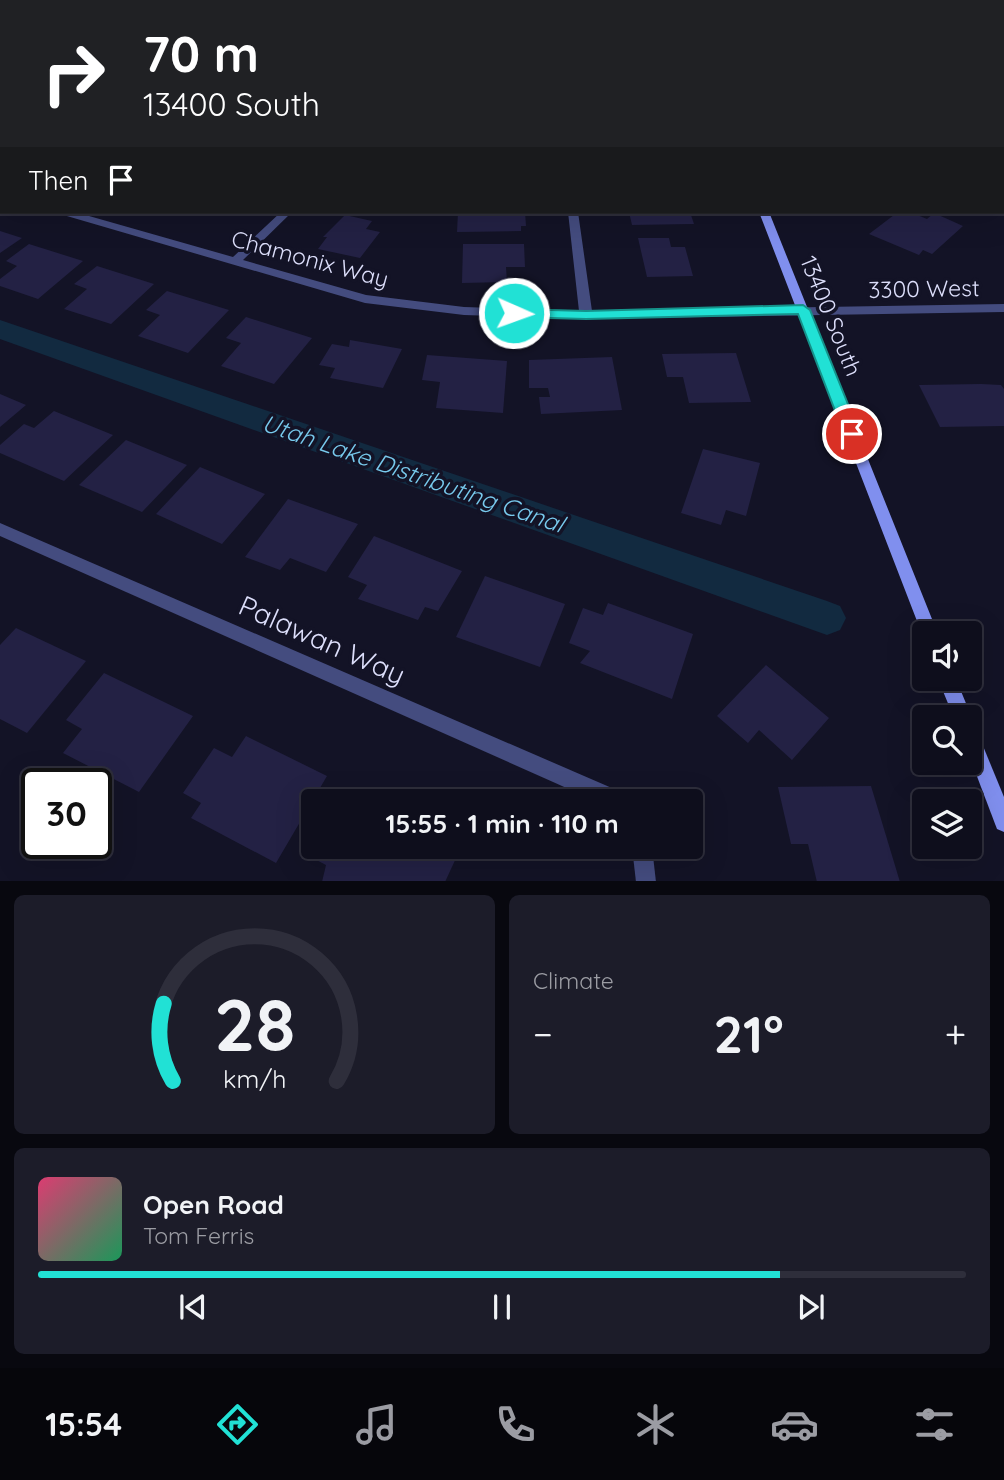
<!DOCTYPE html>
<meta charset="utf-8">
<style>
:root{--surface:#0e0e1c;--page:#1c1c29;--text:#f1f3f6;--muted:#9b9ca3;--line:#2e2e3b;--accent:#21e1d5}
body{margin:0;font-family:Quicksand,sans-serif;background:var(--page);color:var(--text);height:100vh;display:flex;flex-direction:column;font-size:26px;white-space:nowrap}
*{box-sizing:border-box;margin:0}
p{font-size:23px;color:var(--muted)}
.icon{flex:none;width:38px;height:38px;fill:none;stroke:currentColor;stroke-width:2;stroke-linecap:round;stroke-linejoin:round}
.map{position:relative;height:881px;overflow:hidden}
.side{display:flex;flex-direction:column;gap:14px;padding:14px;background:#08080f;flex:1}
.side>*{flex:none}
.hud{position:absolute;left:0px;top:0px;width:1004px;height:214px;box-shadow:0 7px 28px #0002,0 0 0 2px var(--line);background:#202124;color:#fff;overflow:hidden}
.buttons{position:absolute;left:912px;top:621px;display:grid;gap:14px}
.buttons a{display:grid;place-items:center;width:70px;height:70px;border-radius:7px;background:var(--surface);box-shadow:0 7px 28px #0002,0 0 0 2px var(--line);font-size:35px}
.speed{position:absolute;left:21px;top:768px;display:flex;gap:14px;font-size:35px;font-weight:700;text-align:center}
.speed>*{display:grid;place-content:center;width:91px;height:91px;border-radius:50%;background:var(--surface);box-shadow:0 7px 28px #0002,0 0 0 2px var(--line);line-height:1}
.speed .limit{border:4px solid #111;border-radius:10px;background:#fff;color:#111}
.pin{position:absolute;display:grid;place-items:center;width:60px;height:60px;color:#fff;margin:-30px;border:4px solid #fff;border-radius:50%;box-shadow:0 2px 7px #0007}
.me{position:absolute;width:77px;margin:-38px;rotate:92deg;stroke-linejoin:round;filter:drop-shadow(0 0 5px #0008)}
.turn{display:flex;align-items:center;gap:24px;height:147px;padding:0 28px;font-size:32px}
.turn .icon{width:91px;height:91px;stroke-width:2.5}
.turn b{display:block;font-size:49px;line-height:60px}
.then{display:flex;align-items:center;height:66px;padding:0 28px;background:#0003;gap:14px;font-size:26px}
.big{font-size:52px;font-weight:800;line-height:1.1}
.side .widget{flex:1;display:flex;flex-direction:column;justify-content:center;gap:10px;min-width:0;padding:0 24px;border-radius:10px;background:var(--page)}
.side .dial{align-items:center;gap:0}
.dial svg{height:182px;overflow:visible;fill:none;stroke:var(--line);stroke-width:7;stroke-linecap:round;text-anchor:middle}
.dial text{fill:var(--text);stroke:none}
.song{display:flex;align-items:center;gap:21px}
.cover{width:84px;height:84px;border-radius:10px;background:linear-gradient(135deg,hsl(340 70% 55%),hsl(150 70% 35%))}
.played{height:7px;border-radius:4px;background:linear-gradient(90deg,var(--accent) 80%,var(--line) 80%)}
.keys{display:flex;justify-content:space-around;direction:ltr}
.heat{display:flex;justify-content:space-between;align-items:center;font-size:38px;direction:ltr}
.side .tiles{flex:1;display:grid;gap:14px;grid-template-columns:1fr 1fr}
.widget:last-child{grid-column:span 2}
.trip{position:absolute;left:301px;top:789px;width:402px;height:70px;border-radius:7px;background:var(--surface);box-shadow:0 7px 28px #0002,0 0 0 2px var(--line);font-weight:800;line-height:70px;text-align:center}
.menu{display:flex;height:112px;justify-content:space-around;align-items:center;background:#06060b;color:var(--muted)}
.menu .icon{width:49px;height:49px}
.menu .active{color:var(--accent)}
.menu b{font-size:32px;color:var(--text)}
.map>svg:first-child{display:block}
.lines{fill:none;stroke-linecap:round;stroke-linejoin:round}
.canal{fill:#122a40;fill-rule:evenodd}
.building{fill:#232144}
.street{fill:#444c7f;fill-rule:evenodd}
.secondary{fill:#808fee;fill-rule:evenodd}
.route{fill:#21e1d5;stroke:#15928a;stroke-width:2}
.labels{text-anchor:middle;stroke-width:7;stroke-linejoin:round;paint-order:stroke}
.street-label{font-size:23px;fill:#dcdefa;stroke:#131326}
.water-label{font-size:24px;font-style:italic;fill:#78caed;stroke:#131326}
.near-street-label{font-size:28px;fill:#dcdefa;stroke:#131326}
</style>
<div class="map">
<svg width="1004" height="882" viewBox="0 0 1004 882">
<rect width="100%" height="100%" fill="#131326"/>
<g class="lines">
<polygon class="canal" points="0,320 827,601 840,606 846,618 840,630 827,635 0,339"/>
</g>
<g class="building">
<polygon points="458,212 525,212 526,226 521,226 521,231 457,232"/>
<polygon points="629,212 690,212 694,224 632,225"/>
<polygon points="898,212 910,212 927,219 934,213 963,226 932,254 923,250 919,255 869,234"/>
<polygon points="345,215 372,221 366,229 380,232 360,258 318,249 327,237 323,237"/>
<polygon points="0,231 22,238 0,253"/>
<polygon points="638,238 669,238 671,247 685,247 693,276 647,277"/>
<polygon points="29,244 83,261 38,299 0,286 0,279 17,266 6,261"/>
<polygon points="463,244 524,244 525,267 506,267 507,282 462,283"/>
<polygon points="97,266 154,284 111,324 64,309 87,289 74,284"/>
<polygon points="167,291 229,310 188,353 138,336 160,315 146,310"/>
<polygon points="246,317 312,338 274,384 221,366 241,343 226,338"/>
<polygon points="350,340 402,349 383,388 330,378 335,368 319,365 332,344 349,347"/>
<polygon points="736,353 751,402 689,403 683,377 667,377 662,354"/>
<polygon points="427,355 507,361 503,413 436,408 440,382 422,380"/>
<polygon points="612,357 622,410 541,414 539,397 550,397 548,388 529,388 529,360"/>
<polygon points="981,384 1001,385 1004,389 1004,426 940,427 919,385"/>
<polygon points="0,394 26,405 0,427"/>
<polygon points="54,411 113,435 64,481 0,453 0,445 24,424 34,428"/>
<polygon points="126,440 187,465 142,512 79,485"/>
<polygon points="703,449 760,463 746,516 726,510 721,525 681,513"/>
<polygon points="200,467 265,494 222,544 156,514"/>
<polygon points="288,499 358,524 326,572 290,558 280,570 245,557"/>
<polygon points="374,536 462,571 438,611 425,607 418,620 358,599 367,585 348,577"/>
<polygon points="485,576 565,604 540,667 456,637"/>
<polygon points="608,603 693,634 672,699 580,663 590,651 569,643 583,608 603,615"/>
<polygon points="16,628 86,661 27,733 0,719 0,645"/>
<polygon points="766,665 829,718 792,760 759,730 748,743 717,716"/>
<polygon points="104,673 193,716 139,792 63,753 82,729 66,720"/>
<polygon points="246,736 327,776 276,863 191,818 201,803 183,793 214,748 232,757"/>
<polygon points="871,786 900,882 817,882 808,844 791,844 778,787"/>
<polygon points="370,789 394,802 362,802"/>
<polygon points="313,839 313,847 440,847 457,856 445,882 322,882 326,865 305,854"/>
</g>
<g class="lines">
<g class="street">
<polygon points="155,0 163,0 154,2"/>
<polygon points="349,0 357,0 348,2"/>
<rect x="543" y="0" width="8" height="2"/>
<rect x="0" y="190" width="2" height="7"/>
<rect x="1003" y="190" width="1" height="8"/>
<polygon points="59,212 75,212 233,257 281,212 292,212 243,260 366,295 464,307 579,311 568,212 578,212 592,311 1004,304 1004,312 586,319 464,315 365,303 60,214"/>
<polygon points="0,523 628,795 630,802 598,802 0,536"/>
<polygon points="632,847 652,847 656,882 636,882"/>
</g>
<g class="secondary">
<polygon points="675,0 683,0 684,2 676,2"/>
<polygon points="759,212 769,212 938,634 924,634 924,639 922,634"/>
<polygon points="938,679 956,679 972,718 970,724 970,718 954,718"/>
<polygon points="970,726 976,729 1004,797 1004,832 997,829 970,758"/>
</g>
</g>
<polygon class="route" points="803,305 810,310 860,434 857,438 852,440 844,434 798,314 586,319 514,317 507,313 514,309 586,311"/>
<g class="labels">
<g class="street-label">
<text transform="translate(310 259) rotate(15)" y="8">Chamonix Way</text>
<text transform="translate(924 289) rotate(-1)" y="8">3300 West</text>
<text transform="translate(831 316) rotate(68)" y="8">13400 South</text>
</g>
<g class="water-label">
<text transform="translate(413 474) rotate(19)" y="8">Utah Lake Distributing Canal</text>
</g>
<g class="near-street-label">
<text transform="translate(322 640) rotate(24)" y="10">Palawan Way</text>
</g>
</g>
</svg>
<div class="buttons">
<a><svg class="icon" aria-label="sound" viewBox="0 0 24 24"><path d="M4 9h4l5-4v14l-5-4H4zM17 9q2 3 0 6"/></svg></a>
<a><svg class="icon" aria-label="search" viewBox="0 0 24 24"><circle cx="10" cy="10" r="6"/><path d="M15 15l6 6"/></svg></a>
<a><svg class="icon" aria-label="layers" viewBox="0 0 24 24"><path d="M12 4l9 5-9 5-9-5zM3 14l9 5 9-5"/></svg></a>
</div>
<div class="speed"><div class="limit">30</div></div>
<div class="pin" style="left:852px;top:434px;background:#d93025"><svg class="icon" aria-label="arrive" viewBox="0 0 24 24"><path d="M6 21V4h12l-3 4 3 4H6"/></svg></div>
<svg class="me" style="left:514px;top:313px" viewBox="-20 -20 40 40"><circle r="17" fill="#21e1d5" stroke="#fff" stroke-width="3"/><path d="M0-11L8 9 0 5-8 9z" fill="#fff"/></svg>
<div class="trip">15:55 · 1 min · 110 m</div>
<div class="hud">
<div class="turn"><svg class="icon" aria-label="right" viewBox="0 0 24 24"><path d="M7 20v-9h11M14 6l5 5-5 5"/></svg><div><b>70 m</b>13400 South</div></div>
<div class="then">Then<svg class="icon" aria-label="arrive" viewBox="0 0 24 24"><path d="M6 21V4h12l-3 4 3 4H6"/></svg></div>
</div>
</div>
<section class="side">
<div class="tiles">
<div class="widget dial"><svg viewBox="0 0 100 80">
<path d="M14 69A42 42 0 1 1 86 69"/>
<path d="M14 69A42 42 0 0 1 10 35" stroke="#21e1d5"/>
<text x="50" y="56" font-size="32" font-weight="700">28</text>
<text x="50" y="72" font-size="11">km/h</text>
</svg></div>
<div class="widget"><p>Climate</p>
<div class="heat"><a>−</a><b class="big">21°</b><a>+</a></div>
</div>
<div class="widget">
<div class="song"><i class="cover"></i><div><b>Open Road</b><p>Tom Ferris</p></div></div>
<div class="played"></div>
<div class="keys"><svg class="icon" aria-label="previous" viewBox="0 0 24 24"><path d="M18 5L8 12l10 7zM5 5v14"/></svg><svg class="icon" aria-label="pause" viewBox="0 0 24 24"><path d="M8 5v14M16 5v14"/></svg><svg class="icon" aria-label="next" viewBox="0 0 24 24"><path d="M6 5l10 7-10 7zM19 5v14"/></svg></div>
</div>
</div>
</section>
<nav class="menu">
<b>15:54</b>
<svg class="icon active" aria-label="directions" viewBox="0 0 24 24"><path d="M12 3l9 9-9 9-9-9zM9 14v-3h6M13 9l2 2-2 2"/></svg>
<svg class="icon" aria-label="music" viewBox="0 0 24 24"><path d="M9 18V5l10-2v13"/><circle cx="6" cy="18" r="3"/><circle cx="16" cy="16" r="3"/></svg>
<svg class="icon" aria-label="phone" viewBox="0 0 24 24"><path d="M5 4h4l2 5-3 2q2 4 5 5l2-3 5 2v4C11 20 4 13 5 4z"/></svg>
<svg class="icon" aria-label="climate" viewBox="0 0 24 24"><path d="M12 3v18M4 7l16 10M4 17L20 7"/></svg>
<svg class="icon" aria-label="car" viewBox="0 0 24 24"><path d="M5 17H2v-5l4-1 3-4h7l3 4 3 1v5h-3M9 17h6M6 11h13"/><circle cx="7" cy="17" r="2"/><circle cx="17" cy="17" r="2"/></svg>
<svg class="icon" aria-label="filters" viewBox="0 0 24 24"><path d="M4 7h16M4 17h16"/><circle cx="9" cy="7" r="2"/><circle cx="15" cy="17" r="2"/></svg>
</nav>
